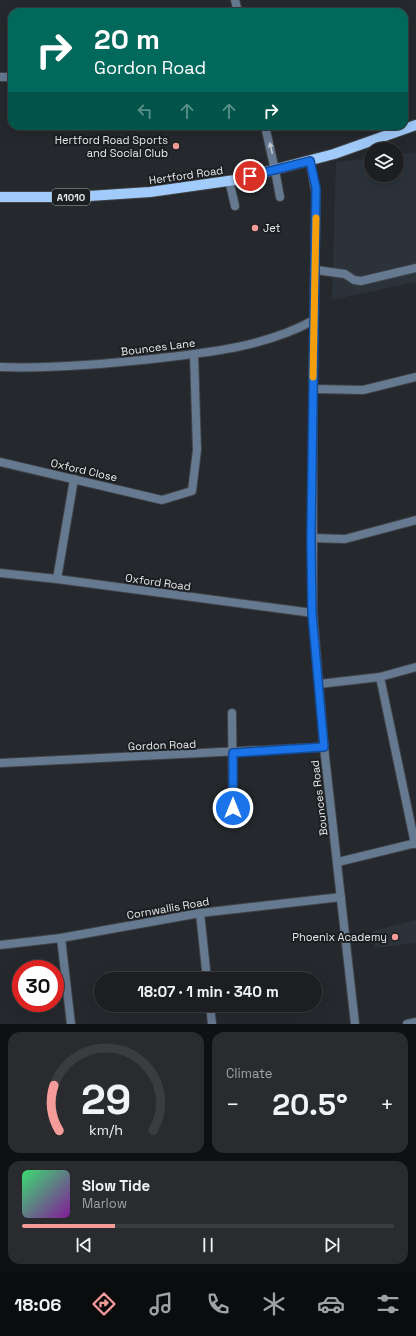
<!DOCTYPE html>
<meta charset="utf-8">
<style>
:root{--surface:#1c1e21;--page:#292b2e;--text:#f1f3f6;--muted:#a0a2a5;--line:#3a3c3f;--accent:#f59b99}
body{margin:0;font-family:"Space Grotesk",sans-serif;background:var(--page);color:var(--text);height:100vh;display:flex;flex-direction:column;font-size:15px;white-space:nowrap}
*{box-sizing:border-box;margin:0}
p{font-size:13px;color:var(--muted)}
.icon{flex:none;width:22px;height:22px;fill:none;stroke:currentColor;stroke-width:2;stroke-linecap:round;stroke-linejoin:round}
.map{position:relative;height:1024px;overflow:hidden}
.side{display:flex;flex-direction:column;gap:8px;padding:8px;background:#0f1012;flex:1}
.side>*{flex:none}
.guide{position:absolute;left:8px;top:8px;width:400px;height:122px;border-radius:12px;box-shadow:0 4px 16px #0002,0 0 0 1px var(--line);background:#00695c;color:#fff;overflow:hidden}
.controls{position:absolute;left:364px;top:142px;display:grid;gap:8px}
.controls a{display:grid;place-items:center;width:40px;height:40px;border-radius:50%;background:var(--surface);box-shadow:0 4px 16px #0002,0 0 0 1px var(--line);font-size:20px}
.speed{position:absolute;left:12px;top:960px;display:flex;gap:8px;font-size:20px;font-weight:700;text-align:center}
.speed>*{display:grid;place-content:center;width:52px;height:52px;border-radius:50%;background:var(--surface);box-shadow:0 4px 16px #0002,0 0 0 1px var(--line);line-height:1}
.speed .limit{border:6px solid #d22;background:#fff;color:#111}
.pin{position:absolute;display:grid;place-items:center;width:34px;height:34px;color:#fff;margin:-17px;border:2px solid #fff;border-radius:50%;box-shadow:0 1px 4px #0007}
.me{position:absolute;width:44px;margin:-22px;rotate:0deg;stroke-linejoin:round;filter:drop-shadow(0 0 3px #0008)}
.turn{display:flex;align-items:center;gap:14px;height:84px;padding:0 20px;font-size:18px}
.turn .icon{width:52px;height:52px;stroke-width:2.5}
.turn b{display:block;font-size:28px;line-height:34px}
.lanes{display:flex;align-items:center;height:38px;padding:0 20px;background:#0003;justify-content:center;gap:20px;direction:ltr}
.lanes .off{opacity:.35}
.big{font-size:30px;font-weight:700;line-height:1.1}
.side .card{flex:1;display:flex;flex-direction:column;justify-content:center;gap:6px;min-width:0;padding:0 14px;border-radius:12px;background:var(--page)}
.side .dial{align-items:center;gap:0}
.dial svg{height:104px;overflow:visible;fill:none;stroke:var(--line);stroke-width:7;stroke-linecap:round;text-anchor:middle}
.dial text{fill:var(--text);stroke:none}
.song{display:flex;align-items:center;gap:12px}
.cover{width:48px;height:48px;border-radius:6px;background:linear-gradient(135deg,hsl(140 70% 55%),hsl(290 70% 35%))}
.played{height:4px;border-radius:2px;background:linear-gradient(90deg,var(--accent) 25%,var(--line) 25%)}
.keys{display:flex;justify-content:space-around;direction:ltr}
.heat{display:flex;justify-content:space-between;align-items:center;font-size:22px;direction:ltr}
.side .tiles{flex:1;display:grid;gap:8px;grid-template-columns:1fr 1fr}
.card:last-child{grid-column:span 2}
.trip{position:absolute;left:94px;top:972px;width:228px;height:40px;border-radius:20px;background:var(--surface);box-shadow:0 4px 16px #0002,0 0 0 1px var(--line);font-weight:700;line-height:40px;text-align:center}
.tabs{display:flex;height:64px;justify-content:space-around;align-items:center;background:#0b0c0d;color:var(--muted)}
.tabs .icon{width:28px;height:28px}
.tabs .selected{color:var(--accent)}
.tabs b{font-size:18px;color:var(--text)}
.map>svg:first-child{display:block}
.built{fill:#2b323a}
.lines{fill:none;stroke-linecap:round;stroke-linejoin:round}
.service-casing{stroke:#404347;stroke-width:10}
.minor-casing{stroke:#404347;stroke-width:10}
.tertiary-casing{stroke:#404347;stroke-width:10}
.primary-casing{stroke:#404347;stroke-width:12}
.service{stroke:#657990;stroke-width:8}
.minor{stroke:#657990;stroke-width:8}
.tertiary{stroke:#657990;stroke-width:8}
.primary{stroke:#a1cbfa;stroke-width:10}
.oneway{fill:#c1c8d0}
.route-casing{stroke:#114b97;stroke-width:10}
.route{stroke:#1a73e8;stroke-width:7}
.slow{stroke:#f59e0b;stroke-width:7}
.poi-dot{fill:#f59b99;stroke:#1c1f22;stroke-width:1.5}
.labels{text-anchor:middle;stroke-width:4;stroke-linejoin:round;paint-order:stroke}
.shield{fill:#1c1f22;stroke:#abadaf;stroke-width:1}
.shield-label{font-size:10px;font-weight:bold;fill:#e8eaec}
.poi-label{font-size:11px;fill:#e8eaec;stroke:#1c1f22;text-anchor:end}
.street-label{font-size:11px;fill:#e8eaec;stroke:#1c1f22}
</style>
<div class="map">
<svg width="416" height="1024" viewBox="0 0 416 1024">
<rect width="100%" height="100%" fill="#25282c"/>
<g class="built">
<polygon points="416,152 416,282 332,300 336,162 371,158 371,175 397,175 397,154"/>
<polygon points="416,920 416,943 375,948 373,931"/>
</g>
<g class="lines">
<g class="service-casing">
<g id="service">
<polyline points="275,170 280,197"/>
<polyline points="229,180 235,206"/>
<polyline points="316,270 345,274 354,280 361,281 416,268"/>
</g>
</g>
<g class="minor-casing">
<g id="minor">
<polyline points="235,0 238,12"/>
<polyline points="0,77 12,77"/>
<polyline points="265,126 275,170"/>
<path d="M 0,367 C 54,369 108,364 161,358 C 213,352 267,346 314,320"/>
<polyline points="313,389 363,390 416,377"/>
<polyline points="0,462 162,500 192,491 197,450 194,354"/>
<polyline points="311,538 345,539 416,520"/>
<polyline points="0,573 57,579 313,613"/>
<polyline points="57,579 74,479"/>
<polyline points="380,677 415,844"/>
<polyline points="319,684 380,677 416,667"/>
<polyline points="232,713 233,808"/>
<polyline points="0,763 324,747"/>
<polyline points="338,862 416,843"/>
<polyline points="200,913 207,979"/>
<polyline points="61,938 71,1024"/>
<polyline points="0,945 61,938 200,913 341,897"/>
<polyline points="210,1005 212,1024"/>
<polyline points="407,1024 416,1022"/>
</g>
</g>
<g class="tertiary-casing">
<polyline id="tertiary" points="310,161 316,195 313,389 313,613 324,747 355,1024"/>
</g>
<g class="primary-casing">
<polyline id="primary" points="0,197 74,197 150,192 235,180 334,154 416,125"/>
</g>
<use href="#service" class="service"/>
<use href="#minor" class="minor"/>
<use href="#tertiary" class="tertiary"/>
<use href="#primary" class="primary"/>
</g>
<defs><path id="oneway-solid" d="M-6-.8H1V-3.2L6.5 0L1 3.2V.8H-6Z"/></defs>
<use class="oneway" href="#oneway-solid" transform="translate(271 148) rotate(-103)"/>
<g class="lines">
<g class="route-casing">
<polyline id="route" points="233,808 233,753 324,747 312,613 311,538 316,188 310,161 250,176"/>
</g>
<use href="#route" class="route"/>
<polyline class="slow" points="313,377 316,218"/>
</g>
<g class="poi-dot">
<circle cx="176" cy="146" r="4"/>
<circle cx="255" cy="228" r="4"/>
<circle cx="395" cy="937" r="4"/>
</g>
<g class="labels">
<rect class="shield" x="52" y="189" width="38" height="16" rx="3"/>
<g class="shield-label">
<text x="71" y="201">A1010</text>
</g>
<g class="poi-label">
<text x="168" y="144">Hertford Road Sports<tspan x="168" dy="13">and Social Club</tspan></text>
<text x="263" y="232" text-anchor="start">Jet</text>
<text x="387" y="941">Phoenix Academy</text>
</g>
<g class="street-label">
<text transform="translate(186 175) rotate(-8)" y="4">Hertford Road</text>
<text transform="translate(158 347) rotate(-7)" y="4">Bounces Lane</text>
<text transform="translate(84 470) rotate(13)" y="4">Oxford Close</text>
<text transform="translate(158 582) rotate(8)" y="4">Oxford Road</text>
<text transform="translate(162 745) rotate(-2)" y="4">Gordon Road</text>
<text transform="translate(319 798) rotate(-97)" y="4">Bounces Road</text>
<text transform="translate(168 908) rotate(-10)" y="4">Cornwallis Road</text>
</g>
</g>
</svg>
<div class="controls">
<a><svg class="icon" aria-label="layers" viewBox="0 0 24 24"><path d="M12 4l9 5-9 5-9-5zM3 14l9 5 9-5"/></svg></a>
</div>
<div class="speed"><div class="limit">30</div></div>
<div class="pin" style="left:250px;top:176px;background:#d93025"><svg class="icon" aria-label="arrive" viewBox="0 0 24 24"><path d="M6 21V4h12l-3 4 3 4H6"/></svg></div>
<svg class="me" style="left:233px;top:808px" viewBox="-20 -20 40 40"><circle r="17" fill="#1a73e8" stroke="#fff" stroke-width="3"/><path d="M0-11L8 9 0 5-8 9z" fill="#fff"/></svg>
<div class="trip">18:07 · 1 min · 340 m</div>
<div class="guide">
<div class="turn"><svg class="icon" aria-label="right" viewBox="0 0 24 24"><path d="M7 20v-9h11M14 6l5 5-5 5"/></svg><div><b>20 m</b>Gordon Road</div></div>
<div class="lanes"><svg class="icon off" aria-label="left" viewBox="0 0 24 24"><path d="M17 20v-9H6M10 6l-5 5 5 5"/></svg><svg class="icon off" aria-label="ahead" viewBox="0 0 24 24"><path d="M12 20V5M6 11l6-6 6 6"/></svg><svg class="icon off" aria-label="ahead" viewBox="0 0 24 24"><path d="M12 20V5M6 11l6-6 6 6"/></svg><svg class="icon" aria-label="right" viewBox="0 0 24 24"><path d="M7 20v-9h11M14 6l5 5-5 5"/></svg></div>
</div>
</div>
<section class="side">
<div class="tiles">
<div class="card dial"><svg viewBox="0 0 100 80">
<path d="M14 69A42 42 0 1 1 86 69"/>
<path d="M14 69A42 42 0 0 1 10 34" stroke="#f59b99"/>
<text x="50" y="56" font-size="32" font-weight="700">29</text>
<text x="50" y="72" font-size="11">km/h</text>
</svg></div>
<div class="card"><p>Climate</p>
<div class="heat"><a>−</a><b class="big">20.5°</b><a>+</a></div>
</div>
<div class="card">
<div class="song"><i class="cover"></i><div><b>Slow Tide</b><p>Marlow</p></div></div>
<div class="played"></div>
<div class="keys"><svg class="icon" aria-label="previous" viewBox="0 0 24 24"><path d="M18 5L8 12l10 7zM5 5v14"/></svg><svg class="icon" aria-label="pause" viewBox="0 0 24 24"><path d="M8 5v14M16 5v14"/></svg><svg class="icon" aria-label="next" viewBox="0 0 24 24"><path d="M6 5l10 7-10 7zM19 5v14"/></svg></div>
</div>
</div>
</section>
<nav class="tabs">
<b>18:06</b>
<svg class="icon selected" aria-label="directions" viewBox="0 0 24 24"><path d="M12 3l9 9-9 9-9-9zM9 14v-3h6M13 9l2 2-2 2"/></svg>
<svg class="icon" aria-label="music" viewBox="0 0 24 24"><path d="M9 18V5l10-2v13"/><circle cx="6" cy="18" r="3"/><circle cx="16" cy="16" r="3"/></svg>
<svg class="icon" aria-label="phone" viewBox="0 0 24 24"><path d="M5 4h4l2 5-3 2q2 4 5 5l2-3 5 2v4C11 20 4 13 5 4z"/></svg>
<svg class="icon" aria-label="climate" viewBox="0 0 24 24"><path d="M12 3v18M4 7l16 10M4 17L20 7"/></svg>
<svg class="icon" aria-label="car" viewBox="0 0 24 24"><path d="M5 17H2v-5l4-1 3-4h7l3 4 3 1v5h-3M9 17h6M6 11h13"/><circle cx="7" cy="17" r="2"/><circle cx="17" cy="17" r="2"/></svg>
<svg class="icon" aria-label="filters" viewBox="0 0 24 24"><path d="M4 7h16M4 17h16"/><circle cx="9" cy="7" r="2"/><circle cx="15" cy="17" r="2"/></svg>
</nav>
